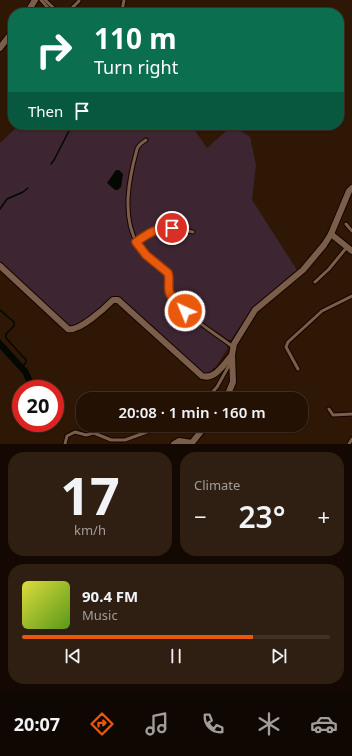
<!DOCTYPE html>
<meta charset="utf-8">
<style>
:root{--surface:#231104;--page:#2f1f13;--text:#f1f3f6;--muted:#a39d9a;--line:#403126;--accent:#ea580c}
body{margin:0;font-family:"Noto Sans",sans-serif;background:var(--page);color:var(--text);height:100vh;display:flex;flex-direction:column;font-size:15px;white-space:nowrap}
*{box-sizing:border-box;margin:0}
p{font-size:13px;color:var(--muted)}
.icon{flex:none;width:22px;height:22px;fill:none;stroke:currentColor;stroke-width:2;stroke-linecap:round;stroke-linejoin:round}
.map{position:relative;height:444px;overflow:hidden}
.drawer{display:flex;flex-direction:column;gap:8px;padding:8px;background:#130902;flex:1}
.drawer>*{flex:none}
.banner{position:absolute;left:8px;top:8px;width:336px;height:122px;border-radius:16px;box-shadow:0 1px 3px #0004,0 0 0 1px var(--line);background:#0b6e4f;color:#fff;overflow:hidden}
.speed{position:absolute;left:12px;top:380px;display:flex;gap:8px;font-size:20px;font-weight:700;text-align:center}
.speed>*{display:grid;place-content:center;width:52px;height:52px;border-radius:50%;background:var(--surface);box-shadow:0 1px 3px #0004,0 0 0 1px var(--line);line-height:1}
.speed .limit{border:6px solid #d22;background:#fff;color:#111}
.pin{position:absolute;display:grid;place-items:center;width:34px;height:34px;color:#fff;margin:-17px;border:2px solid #fff;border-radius:50%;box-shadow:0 1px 4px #0007}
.me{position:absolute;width:44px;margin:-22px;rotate:316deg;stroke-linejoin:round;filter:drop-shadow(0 0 3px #0008)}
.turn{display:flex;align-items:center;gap:14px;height:84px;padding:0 20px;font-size:18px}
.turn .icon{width:52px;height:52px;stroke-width:2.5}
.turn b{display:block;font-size:28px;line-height:34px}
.then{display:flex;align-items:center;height:38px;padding:0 20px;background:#0003;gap:8px;font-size:15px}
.big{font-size:30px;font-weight:600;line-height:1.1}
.drawer .tile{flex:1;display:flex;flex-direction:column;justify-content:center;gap:6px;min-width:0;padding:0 14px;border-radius:16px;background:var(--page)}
.drawer .dial{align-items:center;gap:0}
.dial b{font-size:52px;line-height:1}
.song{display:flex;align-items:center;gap:12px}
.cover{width:48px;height:48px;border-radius:6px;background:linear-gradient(135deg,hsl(60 70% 55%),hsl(90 70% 35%))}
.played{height:4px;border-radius:2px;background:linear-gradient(90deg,var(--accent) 75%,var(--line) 75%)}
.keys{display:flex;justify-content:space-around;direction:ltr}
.heat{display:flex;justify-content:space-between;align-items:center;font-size:22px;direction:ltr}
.drawer .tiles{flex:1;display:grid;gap:8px;grid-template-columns:1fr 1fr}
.tile:last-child{grid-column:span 2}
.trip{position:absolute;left:76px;top:392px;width:232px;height:40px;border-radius:16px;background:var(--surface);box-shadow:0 1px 3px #0004,0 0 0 1px var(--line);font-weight:600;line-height:40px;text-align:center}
.tab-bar{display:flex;height:64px;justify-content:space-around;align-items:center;background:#0e0702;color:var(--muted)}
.tab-bar .icon{width:28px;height:28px}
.tab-bar .current{color:var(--accent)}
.tab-bar b{font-size:18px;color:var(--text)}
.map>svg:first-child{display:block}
.green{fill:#3e2532}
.water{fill:#030800}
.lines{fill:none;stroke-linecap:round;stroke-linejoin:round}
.stream{stroke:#030800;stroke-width:1.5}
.lane-casing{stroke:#160300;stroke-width:5}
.street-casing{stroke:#160300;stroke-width:8}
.lane{stroke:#7a5e4a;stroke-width:3}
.street{stroke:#7a5e4a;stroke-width:6}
.route-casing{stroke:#983908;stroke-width:10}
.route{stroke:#ea580c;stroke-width:7}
</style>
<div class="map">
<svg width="352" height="444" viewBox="0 0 352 444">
<rect width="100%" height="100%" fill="#2f1705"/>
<polygon class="green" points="19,125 191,125 207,148 233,125 250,137 256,165 252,200 297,270 252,308 231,340 228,340 225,343 228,348 215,368 213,368 212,371 213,373 202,375 158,334 158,331 151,324 148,325 117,298 80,325 69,327 0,263 0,143"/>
<g class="water">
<polygon points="116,170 119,170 123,174 121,187 118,190 115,190 107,183"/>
<polygon points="0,339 28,370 37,389 29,389 23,374 0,349"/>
</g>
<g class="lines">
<g class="stream">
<polyline points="51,164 54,160 72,125"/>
<polyline points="0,209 7,199 23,192 28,188"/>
<polyline points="0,310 14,322 14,326 6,334 6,338 26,360 26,362 23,366"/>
</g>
<g class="lane-casing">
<g id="lane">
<polyline points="41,0 49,9 50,13"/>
<polyline points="45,0 59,13"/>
<polyline points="67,13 79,1"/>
<polyline points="123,13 122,11 124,0"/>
<path d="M 146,140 C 143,142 138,145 137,149 C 129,178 121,217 138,245 C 145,257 157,265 168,273 C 170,280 167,287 170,294 C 179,312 217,334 233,347"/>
<polyline points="346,224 352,231"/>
<path d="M 136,241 C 161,226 165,225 193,232"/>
<polyline points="315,282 329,269 347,247"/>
<polyline points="298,369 286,347 288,342 322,311 352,296"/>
<polyline points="120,399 129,395 138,399"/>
<polyline points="206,399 217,387 231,362"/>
<polyline points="329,409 333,415 352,414"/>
<polyline points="94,433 99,425"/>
<polyline points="65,444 67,436 75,432 86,435 94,433 111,440 125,440 166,425"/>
<polyline points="349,444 352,439"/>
</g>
</g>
<g class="street-casing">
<g id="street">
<polyline points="27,13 35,0"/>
<polyline points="0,48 13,31"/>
<polyline points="331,234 352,251"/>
<path d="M 0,266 L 68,329 C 79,332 105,308 113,300 L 118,300 L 202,376 C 215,380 224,364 232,355"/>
<polyline points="226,399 233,382 232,355 234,344 255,310 303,270 324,245 331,234 349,191 352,188"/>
<polyline points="174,444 179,441 192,443"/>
<polyline points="191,444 206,425"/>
</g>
</g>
<use href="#lane" class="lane"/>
<use href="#street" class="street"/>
</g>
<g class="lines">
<g class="route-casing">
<path id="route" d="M 172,228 C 156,228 149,233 136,242 L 146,255 L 168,273 C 170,279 168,284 169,290 C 170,299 179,305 185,311"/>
</g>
<use href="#route" class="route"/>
</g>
</svg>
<div class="speed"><div class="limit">20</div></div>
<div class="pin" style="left:172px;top:228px;background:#d93025"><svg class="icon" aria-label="arrive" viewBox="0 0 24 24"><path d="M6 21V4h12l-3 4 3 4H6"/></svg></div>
<svg class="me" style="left:185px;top:311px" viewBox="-20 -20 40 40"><circle r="17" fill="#ea580c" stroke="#fff" stroke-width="3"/><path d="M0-11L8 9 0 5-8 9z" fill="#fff"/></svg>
<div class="trip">20:08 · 1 min · 160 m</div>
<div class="banner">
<div class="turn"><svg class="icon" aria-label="right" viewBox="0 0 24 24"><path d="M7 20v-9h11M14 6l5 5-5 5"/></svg><div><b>110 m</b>Turn right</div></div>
<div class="then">Then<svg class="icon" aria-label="arrive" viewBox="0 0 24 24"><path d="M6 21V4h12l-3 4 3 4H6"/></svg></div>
</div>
</div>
<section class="drawer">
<div class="tiles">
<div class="tile dial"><b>17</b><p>km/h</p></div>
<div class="tile"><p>Climate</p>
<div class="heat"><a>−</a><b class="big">23°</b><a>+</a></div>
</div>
<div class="tile">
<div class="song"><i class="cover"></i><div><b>90.4 FM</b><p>Music</p></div></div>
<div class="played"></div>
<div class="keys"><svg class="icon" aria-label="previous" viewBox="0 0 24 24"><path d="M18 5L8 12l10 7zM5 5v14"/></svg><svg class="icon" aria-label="pause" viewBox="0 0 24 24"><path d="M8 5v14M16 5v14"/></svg><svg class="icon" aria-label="next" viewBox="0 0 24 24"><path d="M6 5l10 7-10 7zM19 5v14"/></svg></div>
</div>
</div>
</section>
<nav class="tab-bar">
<b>20:07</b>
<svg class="icon current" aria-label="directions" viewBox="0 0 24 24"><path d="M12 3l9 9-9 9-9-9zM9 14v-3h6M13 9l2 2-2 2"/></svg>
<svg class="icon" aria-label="music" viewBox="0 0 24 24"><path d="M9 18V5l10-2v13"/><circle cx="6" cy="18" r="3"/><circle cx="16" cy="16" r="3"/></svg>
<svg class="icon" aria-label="phone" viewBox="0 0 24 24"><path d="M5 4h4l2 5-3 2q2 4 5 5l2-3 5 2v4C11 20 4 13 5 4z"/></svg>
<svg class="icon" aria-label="climate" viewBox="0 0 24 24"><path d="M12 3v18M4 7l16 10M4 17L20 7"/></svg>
<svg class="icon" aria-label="car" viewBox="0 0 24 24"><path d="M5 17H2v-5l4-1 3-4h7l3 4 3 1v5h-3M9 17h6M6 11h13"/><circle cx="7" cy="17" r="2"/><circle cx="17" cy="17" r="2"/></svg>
</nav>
